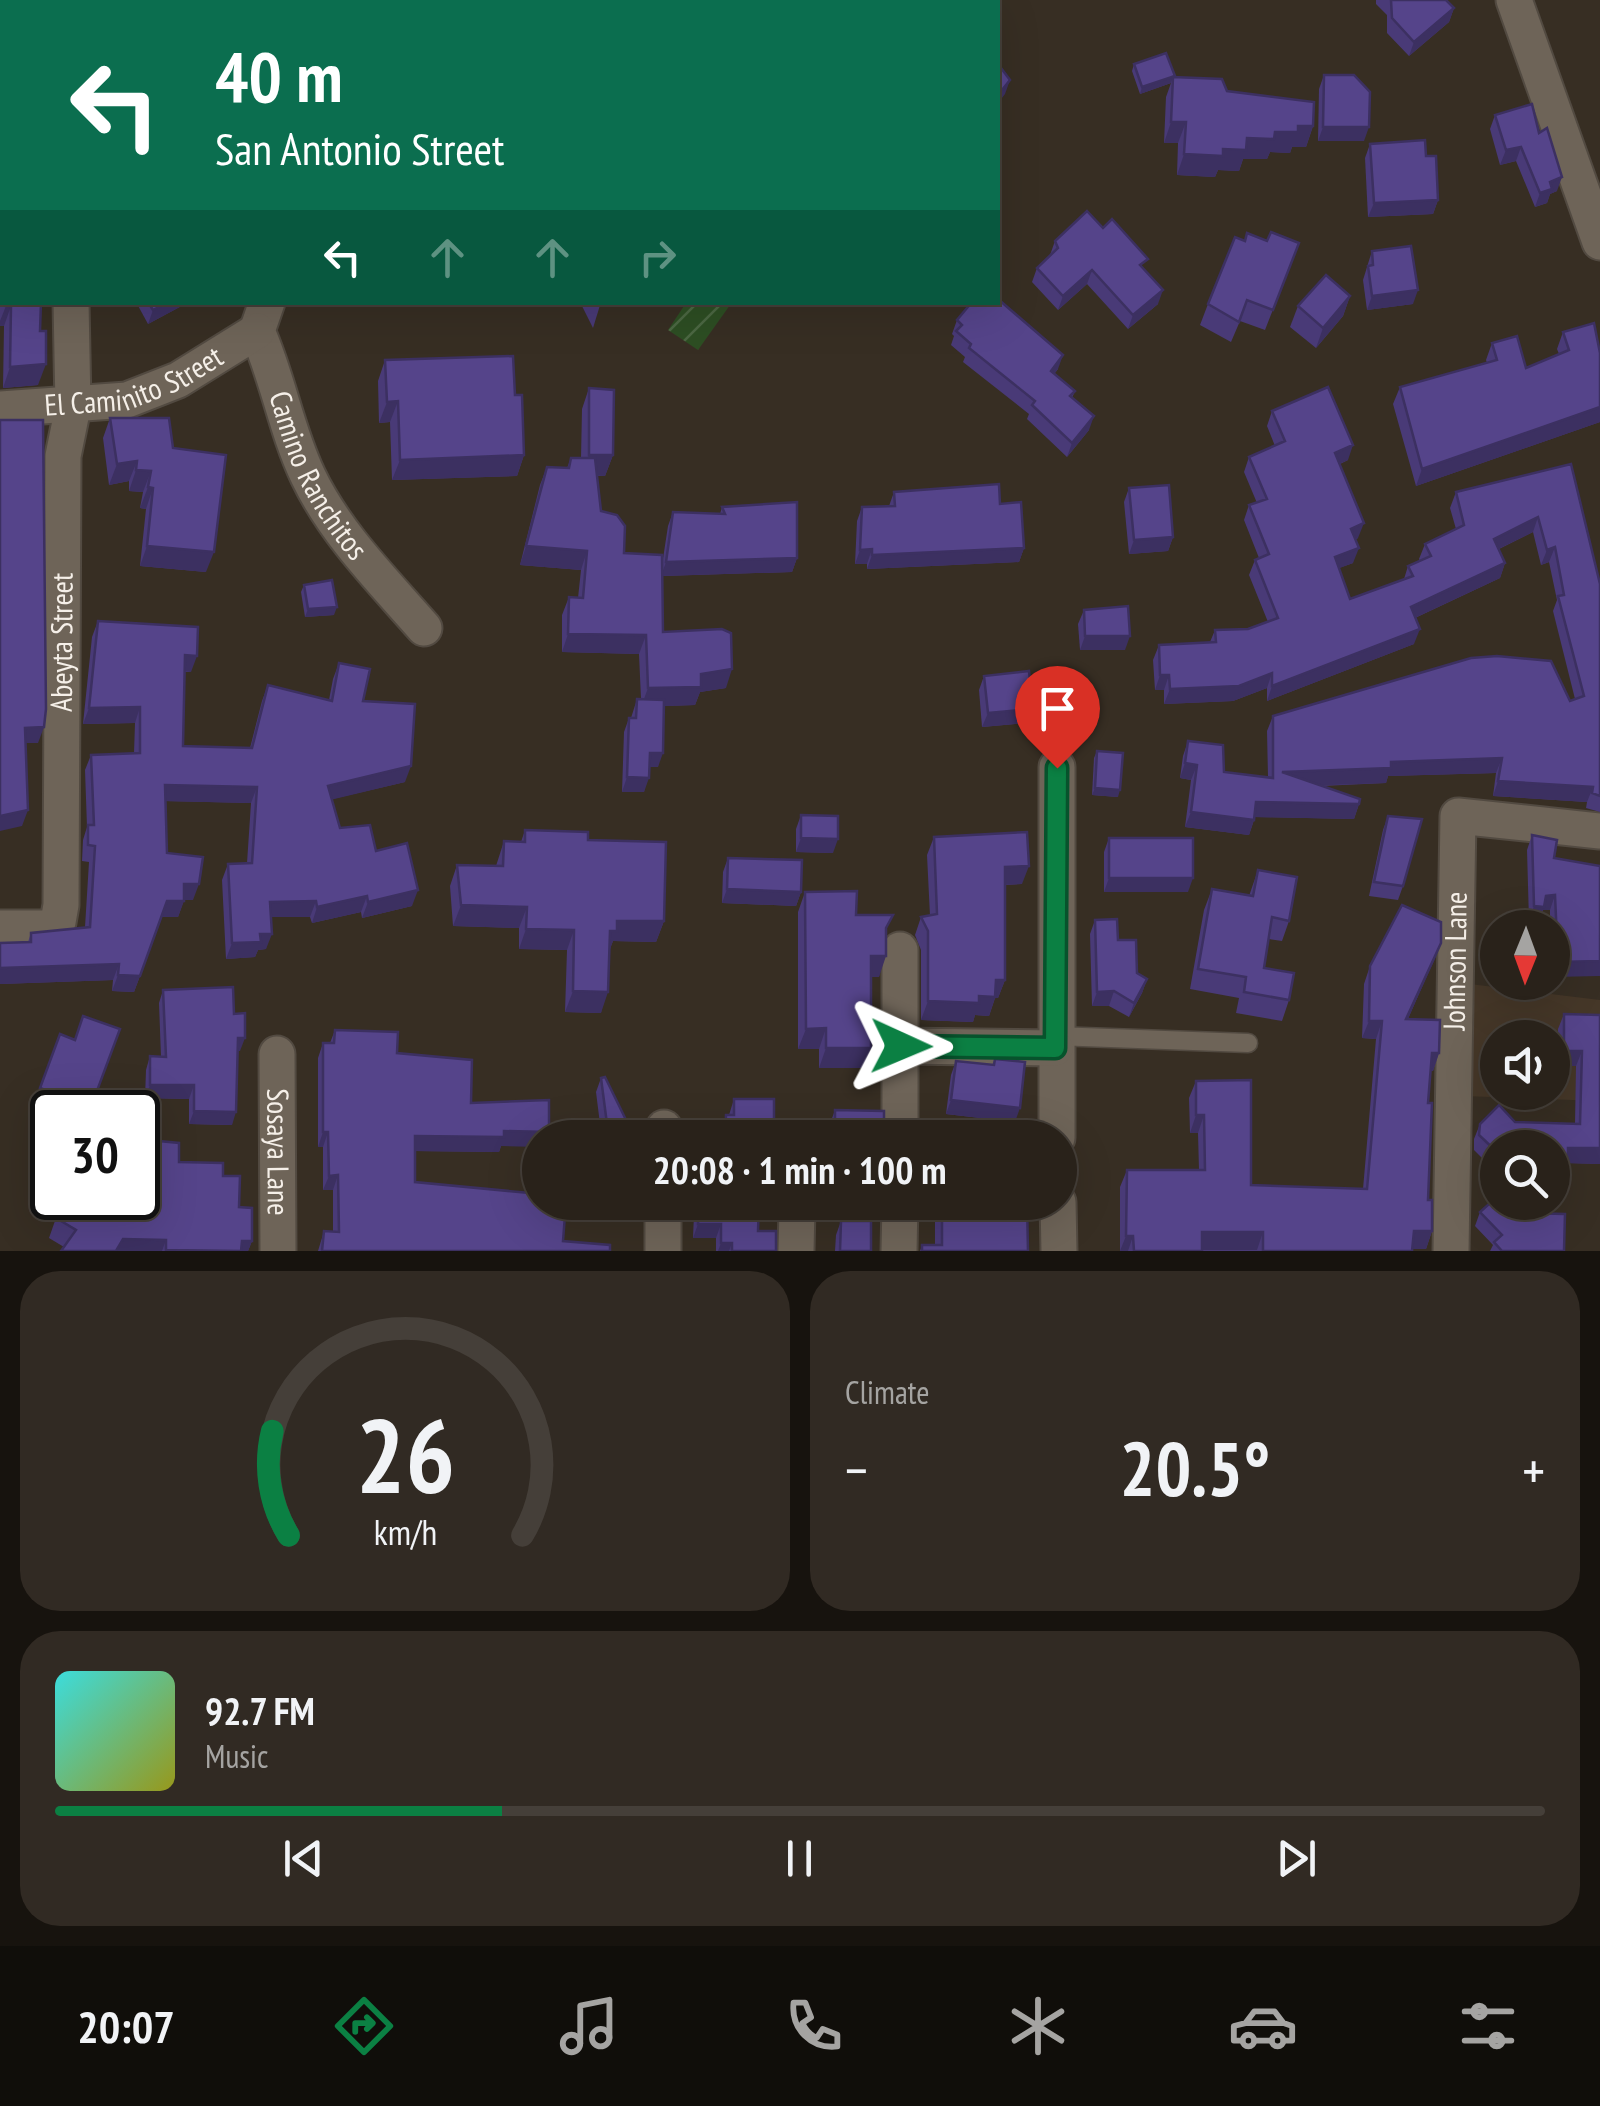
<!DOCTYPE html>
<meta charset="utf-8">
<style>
:root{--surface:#29221a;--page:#312a23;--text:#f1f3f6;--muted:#a5a4a2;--line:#453f39;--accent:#0b8043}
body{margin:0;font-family:"PT Sans Narrow",sans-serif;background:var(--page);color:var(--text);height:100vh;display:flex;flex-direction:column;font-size:38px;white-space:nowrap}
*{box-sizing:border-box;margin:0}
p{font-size:32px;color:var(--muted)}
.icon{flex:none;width:55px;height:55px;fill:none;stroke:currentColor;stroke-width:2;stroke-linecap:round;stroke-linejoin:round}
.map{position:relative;height:1251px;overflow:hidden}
.details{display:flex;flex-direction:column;gap:20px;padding:20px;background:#17130e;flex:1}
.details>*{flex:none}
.hud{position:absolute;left:0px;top:0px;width:1000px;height:305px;box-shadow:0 10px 40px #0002,0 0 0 2px var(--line);background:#0b6e4f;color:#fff;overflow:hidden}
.needle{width:65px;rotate:181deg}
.tools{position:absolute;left:1480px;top:910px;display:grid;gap:20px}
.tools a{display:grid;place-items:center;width:90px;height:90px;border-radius:50%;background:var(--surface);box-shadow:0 10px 40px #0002,0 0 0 2px var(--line);font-size:50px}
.speed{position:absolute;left:30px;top:1090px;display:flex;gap:20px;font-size:50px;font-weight:700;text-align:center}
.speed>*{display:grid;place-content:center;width:130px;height:130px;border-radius:50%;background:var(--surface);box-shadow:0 10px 40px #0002,0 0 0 2px var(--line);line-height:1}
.speed .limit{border:5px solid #111;border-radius:15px;background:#fff;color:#111}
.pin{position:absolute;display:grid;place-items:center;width:85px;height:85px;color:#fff;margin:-102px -42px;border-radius:50% 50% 50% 0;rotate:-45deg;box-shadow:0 0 10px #0007}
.pin .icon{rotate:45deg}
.me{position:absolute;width:110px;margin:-55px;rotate:91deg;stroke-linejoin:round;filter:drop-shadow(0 0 8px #0008)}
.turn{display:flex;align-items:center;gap:35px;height:210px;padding:0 50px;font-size:45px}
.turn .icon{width:130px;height:130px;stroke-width:2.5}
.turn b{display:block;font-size:70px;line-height:85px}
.lanes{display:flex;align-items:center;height:95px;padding:0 50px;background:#0003;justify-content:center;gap:50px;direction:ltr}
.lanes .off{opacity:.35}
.big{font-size:75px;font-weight:600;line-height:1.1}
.details .tile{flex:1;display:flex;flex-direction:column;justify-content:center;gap:15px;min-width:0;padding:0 35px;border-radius:40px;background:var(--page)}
.details .dial{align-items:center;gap:0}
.dial svg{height:260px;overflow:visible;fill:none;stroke:var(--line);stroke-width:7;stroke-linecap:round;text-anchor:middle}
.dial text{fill:var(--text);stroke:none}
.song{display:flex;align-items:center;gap:30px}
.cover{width:120px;height:120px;border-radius:15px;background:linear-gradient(135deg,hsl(180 70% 55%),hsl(60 70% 35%))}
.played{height:10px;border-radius:5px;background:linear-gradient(90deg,var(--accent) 30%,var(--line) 30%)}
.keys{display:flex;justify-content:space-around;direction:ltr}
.heat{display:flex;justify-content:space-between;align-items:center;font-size:55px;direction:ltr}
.details .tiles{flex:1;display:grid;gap:20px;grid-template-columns:1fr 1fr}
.tile:last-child{grid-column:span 2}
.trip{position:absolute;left:522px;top:1120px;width:555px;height:100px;border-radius:50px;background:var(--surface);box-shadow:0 10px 40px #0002,0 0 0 2px var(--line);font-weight:600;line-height:100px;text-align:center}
.menu{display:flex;height:160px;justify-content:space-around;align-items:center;background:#100e0a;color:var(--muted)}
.menu .icon{width:70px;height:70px}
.menu .selected{color:var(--accent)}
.menu b{font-size:45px;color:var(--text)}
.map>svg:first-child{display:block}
.built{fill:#453728;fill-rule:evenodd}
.garden{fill:url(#garden-furrows)}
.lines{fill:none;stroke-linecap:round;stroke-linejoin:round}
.lane-casing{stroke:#524a41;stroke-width:21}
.street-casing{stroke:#524a41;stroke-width:39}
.lane{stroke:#6e6458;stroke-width:18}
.street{stroke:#6e6458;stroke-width:35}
.wall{fill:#493a77}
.shaded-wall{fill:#3c3061}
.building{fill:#55448a;stroke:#3c3061;stroke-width:2.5}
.route-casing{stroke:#07532c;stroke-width:25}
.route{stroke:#0b8043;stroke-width:18}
.labels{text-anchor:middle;stroke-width:10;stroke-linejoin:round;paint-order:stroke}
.street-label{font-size:30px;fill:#f5efe8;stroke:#1b1712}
</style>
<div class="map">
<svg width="1600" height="1251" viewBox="0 0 1600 1251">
<defs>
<pattern id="garden-furrows" width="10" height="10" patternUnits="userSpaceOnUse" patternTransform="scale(2.5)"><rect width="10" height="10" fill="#2d4e23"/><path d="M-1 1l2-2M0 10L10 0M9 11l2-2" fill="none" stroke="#4c6843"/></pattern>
</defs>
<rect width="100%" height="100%" fill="#372e23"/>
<path class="built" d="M 1462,983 L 1600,1000 L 1600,1101 L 1464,1096 ZM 1498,1038 L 1552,1038 L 1552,1092 L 1498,1092 Z"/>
<polygon class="garden" points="686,303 730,305 698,350 668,330"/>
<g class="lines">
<g class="lane-casing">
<polyline id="lane" points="1055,1036 1248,1043"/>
</g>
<g class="street-casing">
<g id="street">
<polyline points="1514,0 1600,242"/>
<polyline points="289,2 289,0"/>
<path id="s1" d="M 267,302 L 257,331 C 278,378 286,430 308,476 C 335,533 383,581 424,628"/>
<path id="s2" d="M 0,409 L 127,400 L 178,380 L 257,331"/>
<polyline points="1057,767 1057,1138"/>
<path id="s3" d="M 0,928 L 50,928 L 58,922 L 61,905 L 63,456 L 73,407 L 71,302"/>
<polyline points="900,950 900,1138"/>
<polyline points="901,1046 1055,1048"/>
<path id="s4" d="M 277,1054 L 278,1251"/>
<polyline points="664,1138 664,1128"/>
<polyline points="1058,1202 1059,1251"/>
<polyline points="663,1251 663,1202"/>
<polyline points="796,1251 797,1208"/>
<polyline points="899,1251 900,1202"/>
<path id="s5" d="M 1451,1251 L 1458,816 L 1600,831"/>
</g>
</g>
<use href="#lane" class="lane"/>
<use href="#street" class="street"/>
</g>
<g class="wall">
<polygon points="129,0 176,0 175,2 128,2"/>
<polygon points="530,0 622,0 621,2 530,2"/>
<polygon points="708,0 804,0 805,2 709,2"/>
<polygon points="1376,0 1447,0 1454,8 1449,22 1409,56 1387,33 1387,15 1376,4"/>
<polygon points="2,52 0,212 0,58"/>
<polygon points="1134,64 1227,91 1313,126 1306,147 1292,147 1290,153 1270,152 1267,159 1243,159 1239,171 1218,170 1215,177 1177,175 1178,143 1164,143 1166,97 1171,83 1140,94 1132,71"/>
<polygon points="1324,75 1364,141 1318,141 1319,89"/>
<polygon points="1495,115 1539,133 1557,191 1550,194 1547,203 1535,207 1516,161 1500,165 1490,129"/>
<polygon points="1370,144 1426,156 1438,200 1433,214 1368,217 1365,158"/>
<polygon points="0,234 2,234 2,302 41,302 38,385 3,388 4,326 0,326"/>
<polygon points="1055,241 1144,269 1158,304 1128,329 1087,284 1058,310 1032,282 1037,268 1050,255"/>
<polygon points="1245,241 1299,243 1265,330 1240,321 1231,342 1200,325 1208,304"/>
<polygon points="1372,251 1413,304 1367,310 1363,280"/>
<polygon points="1350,296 1343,316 1316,348 1290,327 1298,306"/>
<polygon points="136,302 189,302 148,324"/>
<polygon points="580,302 601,302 593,328"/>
<polygon points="957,320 1058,369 1054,374 1075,391 1072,398 1089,430 1067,457 1027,419 1029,414 963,362 965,357 951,345 954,336 952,334"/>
<polygon points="1563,332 1600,353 1600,422 1416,486 1393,404 1400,387 1487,363 1486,360 1492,343 1526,368 1559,354 1557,349"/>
<polygon points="385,360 524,455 517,476 392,480 390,422 379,423 378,381"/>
<polygon points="589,388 613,455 605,476 597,476 601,511 624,553 662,565 668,526 673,512 720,514 722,507 797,558 792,572 663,576 663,632 726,688 700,692 695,705 664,706 658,767 649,767 644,792 622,792 624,732 629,718 631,718 637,699 641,699 639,654 562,652 562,615 569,597 578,598 581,570 520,565 540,485 547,467 567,468 571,458 581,458 582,409"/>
<polygon points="1272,411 1348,460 1340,464 1358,538 1355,540 1353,563 1339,568 1350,599 1404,579 1408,566 1420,561 1419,559 1425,544 1456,529 1450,508 1456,492 1571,464 1600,584 1600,812 1586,808 1587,802 1493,796 1496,773 1388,776 1386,783 1321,786 1359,804 1354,819 1255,817 1249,835 1185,827 1191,780 1180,778 1183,756 1188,741 1224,772 1268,777 1267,731 1273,716 1570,701 1575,699 1553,611 1557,600 1549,562 1541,565 1533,532 1499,549 1505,563 1500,578 1415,618 1414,644 1267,701 1267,688 1233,701 1164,704 1164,690 1155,690 1153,660 1159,645 1210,642 1215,630 1248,629 1268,622 1249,575 1255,560 1259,558 1244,520 1249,505 1257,503 1244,472 1249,457 1275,446 1267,426"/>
<polygon points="110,418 173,448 206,572 140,566 146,509 140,508 143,492 129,491 129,481 109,485 103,438"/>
<polygon points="1129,488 1173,537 1168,551 1129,554 1124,502"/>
<polygon points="894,492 1000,504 1024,548 1019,562 867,569 867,564 855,564 857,521 862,507 889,506"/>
<polygon points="304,585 334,615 305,617 301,592"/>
<polygon points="1084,610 1125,650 1080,650 1078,624"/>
<polygon points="98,621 191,672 185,672 183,746 250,748 262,701 268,685 329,700 333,679 339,663 363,701 405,782 332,799 340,828 376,851 412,906 362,918 361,912 312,923 310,917 271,917 266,949 258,950 255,957 226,959 222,880 228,864 247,863 251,803 166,801 167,853 193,900 184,900 178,917 162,917 134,992 112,991 113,980 0,984 0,943 28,942 31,933 85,927 89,862 82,861 83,840 87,827 85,770 91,755 134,753 135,723 83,724 92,637"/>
<polygon points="984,676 1028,723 982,727 979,690"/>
<polygon points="1097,751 1118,797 1092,795 1094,758"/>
<polygon points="801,815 833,853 796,852 796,829"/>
<polygon points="1388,816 1403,886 1398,900 1369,896 1383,830"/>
<polygon points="525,830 588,840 664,921 656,942 613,941 609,951 601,1013 565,1012 567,950 519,949 519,928 453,926 450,886 457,865 496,866 504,841 521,842"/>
<polygon points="1532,835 1554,858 1600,866 1553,977 1552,928 1550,928 1550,910 1543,910 1538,922 1529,921 1527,850"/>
<polygon points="934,837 1022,884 1005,885 1005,980 998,998 995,998 989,1016 975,1015 973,1022 921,1020 921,950 915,935 921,917 930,916 927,855"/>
<polygon points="1109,838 1188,892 1104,892 1104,852"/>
<polygon points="728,858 801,892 796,906 722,903 723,872"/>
<polygon points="1258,870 1289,921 1282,941 1269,939 1264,968 1289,1000 1282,1021 1236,1013 1239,998 1190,989 1204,910 1212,889 1249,896"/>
<polygon points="805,892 856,915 886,933 879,977 871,977 871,1048 863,1068 819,1068 819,1049 798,1049 798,912"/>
<polygon points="1095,920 1118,940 1137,973 1147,979 1142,993 1129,1017 1109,1006 1092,1006 1090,934"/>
<polygon points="1441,943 1408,1019 1439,1053 1433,1071 1430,1070 1428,1103 1428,1200 1432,1231 1426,1249 1412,1249 1412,1251 1120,1251 1120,1187 1127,1170 1199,1170 1198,1133 1190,1133 1189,1098 1196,1081 1251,1185 1363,1189 1376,1039 1362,1038 1364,984 1370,966"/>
<polygon points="163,990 234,1014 240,1051 238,1051 232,1125 189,1124 189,1099 145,1098 146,1070 150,1056 161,1057 159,1003"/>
<polygon points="1564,1014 1600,1015 1600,1164 1568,1163 1562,1179 1498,1148 1498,1174 1474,1150 1474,1139 1480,1124 1515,1122 1575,1124 1576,1066 1558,1066 1558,1029"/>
<polygon points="120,1029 89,1112 52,1112 52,1116 32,1109 60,1034 75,1040"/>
<polygon points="335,1030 397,1053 471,1103 549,1132 547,1138 501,1146 499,1152 415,1151 415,1182 563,1241 610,1251 318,1251 324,1231 333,1232 333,1190 323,1190 323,1147 318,1147 318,1058 323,1043 330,1043"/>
<polygon points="995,1059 1015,1122 946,1114 951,1075 956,1061 992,1065"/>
<polygon points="601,1078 628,1124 649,1128 645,1138 570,1138 575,1123 600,1124 596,1092"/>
<polygon points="734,1099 774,1138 720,1138 721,1129 726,1115 729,1115"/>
<polygon points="835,1110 884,1138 830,1138 830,1124"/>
<polygon points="179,1162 223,1176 239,1207 252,1241 248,1251 61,1251 64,1247 49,1238 56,1218 69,1202 69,1198 138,1198"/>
<polygon points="698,1202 759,1202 758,1231 776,1251 716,1251 716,1238 693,1238 694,1214"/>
<polygon points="823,1202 854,1202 854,1205 849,1219 822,1219"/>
<polygon points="938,1202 1027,1202 1028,1251 920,1251 922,1245 935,1245 935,1212"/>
<polygon points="1480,1212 1564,1251 1490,1251 1493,1245 1475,1226"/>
<polygon points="841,1221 871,1251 835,1251 836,1235"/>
</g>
<g class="shaded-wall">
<polygon points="600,0 622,0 621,2 592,2"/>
<polygon points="1454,8 1449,22 1409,56 1414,42"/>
<polygon points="1173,77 1171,83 1140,94 1142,87"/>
<polygon points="1010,80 1005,94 998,103 998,95"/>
<polygon points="1171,122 1186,122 1178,143 1164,143"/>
<polygon points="1298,126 1313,126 1306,147 1292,147 1290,153 1270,152 1267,159 1243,159 1239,171 1218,170 1215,177 1177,175 1184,154 1223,149 1247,138"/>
<polygon points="1323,127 1369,127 1364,141 1318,141"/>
<polygon points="1521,147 1516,161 1500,165 1506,150"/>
<polygon points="1562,177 1557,191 1550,194 1547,203 1535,207 1540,193 1550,182"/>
<rect x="0" y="191" width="2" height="21"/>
<polygon points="1438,200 1433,214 1368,217 1374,203"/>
<polygon points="1092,270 1087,284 1058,310 1063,296"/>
<polygon points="1163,290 1158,304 1128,329 1133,315"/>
<polygon points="1418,290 1413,304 1367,310 1372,296"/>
<polygon points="1350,296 1343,316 1316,348 1323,328"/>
<polygon points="168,302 189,302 148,324 153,310"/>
<polygon points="6,306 11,306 4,326 0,326 0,321"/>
<polygon points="1063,355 1058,369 1046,385 1051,371"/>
<polygon points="46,364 38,385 3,388 10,367"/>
<polygon points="398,401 390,422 379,423 387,402"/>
<polygon points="1600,407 1600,422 1416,486 1422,469"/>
<polygon points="1094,416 1089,430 1067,457 1072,443"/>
<polygon points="1353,445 1348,460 1330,468 1335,453"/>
<polygon points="524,455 517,476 392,480 400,460"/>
<polygon points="589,455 613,455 605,476 581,475"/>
<polygon points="137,461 129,481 109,485 117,464"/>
<polygon points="136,470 151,471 143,492 129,491"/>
<polygon points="148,487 153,488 146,509 140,508"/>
<polygon points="1538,517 1533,532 1488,554 1494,539"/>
<polygon points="1364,523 1358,538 1346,544 1351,529"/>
<polygon points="1173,537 1168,551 1129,554 1134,540"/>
<polygon points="147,546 214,552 206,572 140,566"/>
<polygon points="526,546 587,551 581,570 520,565"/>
<polygon points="1555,547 1549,562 1541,565 1547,550"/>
<polygon points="1024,548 1019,562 867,569 872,555"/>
<polygon points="1359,548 1353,563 1329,572 1335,557"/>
<polygon points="872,549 867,564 855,564 860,550"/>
<polygon points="797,558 792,572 661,576 666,562"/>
<polygon points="1505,563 1500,578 1406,622 1411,607"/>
<polygon points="337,607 334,615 305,617 308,609"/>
<polygon points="1420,629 1414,644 1267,701 1272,686"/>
<polygon points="568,634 646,635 639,654 562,652"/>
<polygon points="1085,636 1130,636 1125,650 1080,650"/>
<polygon points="185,655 197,656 191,672 180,671"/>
<polygon points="732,669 726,688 700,692 695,705 641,707 648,688 701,674"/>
<polygon points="1272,673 1267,688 1233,701 1164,704 1170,689"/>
<polygon points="1160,675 1169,675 1164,690 1155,690"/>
<polygon points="140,707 135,723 83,724 89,708"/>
<polygon points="1033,709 1028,723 982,727 988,713"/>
<polygon points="44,727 38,743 20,743 25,728"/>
<polygon points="650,753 663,753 658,767 645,767"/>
<polygon points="1502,758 1496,773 1388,776 1386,783 1276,787 1282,772 1391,762"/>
<polygon points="1185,763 1197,765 1191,780 1180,778"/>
<polygon points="411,766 405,782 322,802 328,786"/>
<polygon points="627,777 649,778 644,792 622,792"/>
<polygon points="1498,781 1593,787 1587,802 1493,796"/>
<polygon points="165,785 257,787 251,803 159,801"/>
<polygon points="1095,788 1120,790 1118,797 1092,795"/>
<polygon points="1256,802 1359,804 1354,819 1251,817"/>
<polygon points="28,810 22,826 0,831 0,816"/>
<polygon points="1191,812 1254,820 1249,835 1185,827"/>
<polygon points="801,838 838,839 833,853 796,852"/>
<polygon points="1029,866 1022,884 998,885 1005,867"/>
<polygon points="1109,878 1193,878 1188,892 1104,892"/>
<polygon points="184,884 199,884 193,900 178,900"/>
<polygon points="727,889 801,892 796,906 722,903"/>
<polygon points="418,890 412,906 362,918 368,902"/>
<polygon points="1555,895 1550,910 1543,910 1538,922 1529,921 1534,906 1546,896"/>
<polygon points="367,896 361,912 312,923 317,907"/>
<polygon points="167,901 184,901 178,917 162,917 134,992 112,991 118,975"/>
<polygon points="316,901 310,917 264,917 270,902"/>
<polygon points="461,905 527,907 519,928 453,926"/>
<polygon points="617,921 664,921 656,942 613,941 609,952 610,931"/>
<polygon points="526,929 574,930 567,950 519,949"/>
<polygon points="260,934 272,934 266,949 258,950 255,957 226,959 232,943"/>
<polygon points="1441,943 1434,961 1400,1036 1406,1019"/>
<polygon points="871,956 886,956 879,977 863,977"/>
<polygon points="1600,961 1600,976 1553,977 1558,962"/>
<polygon points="119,964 113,980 0,984 0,968"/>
<polygon points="1147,979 1142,993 1129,1017 1134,1003"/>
<polygon points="996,980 1005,980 998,998 995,998 989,1016 975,1015 973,1022 921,1020 928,1001 979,996"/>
<polygon points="573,991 608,992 601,1013 565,1012"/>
<polygon points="1114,991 1109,1006 1092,1006 1097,992"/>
<polygon points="1369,1021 1382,1021 1376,1039 1362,1038"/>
<polygon points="826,1028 819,1049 798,1049 806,1029"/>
<polygon points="238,1038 245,1038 240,1051 233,1051"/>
<polygon points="826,1048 871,1048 863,1068 819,1068"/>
<polygon points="1564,1051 1582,1051 1576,1066 1558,1066"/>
<polygon points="1432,1053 1439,1053 1433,1071 1426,1070"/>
<polygon points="150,1085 194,1085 189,1099 145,1098"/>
<polygon points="951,1100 1020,1108 1015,1122 946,1114"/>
<polygon points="194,1111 236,1112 232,1125 189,1124"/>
<polygon points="1196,1115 1204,1115 1198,1133 1190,1133"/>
<polygon points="649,1128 645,1138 632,1138"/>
<polygon points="504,1131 549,1132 547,1138 540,1138 540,1147 501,1146 499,1152 409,1151 415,1136"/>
<polygon points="323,1132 328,1132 323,1147 318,1147"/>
<polygon points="1568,1148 1600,1148 1600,1164 1562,1163"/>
<polygon points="1552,1164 1568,1164 1562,1179 1552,1179"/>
<polygon points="338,1175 333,1190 323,1190 329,1176"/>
<polygon points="828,1205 854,1205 849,1219 822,1219"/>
<polygon points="698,1224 721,1224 716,1238 693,1238"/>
<polygon points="1414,1231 1432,1231 1426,1249 1407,1249"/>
<polygon points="1202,1232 1263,1232 1257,1250 1196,1250"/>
<polygon points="1126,1236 1133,1236 1128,1251 1120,1251"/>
<polygon points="123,1239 166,1240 162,1251 116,1251"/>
<polygon points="242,1241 252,1241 248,1251 238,1251"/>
<polygon points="721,1243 732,1243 729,1251 718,1251"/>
</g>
<g class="building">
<polygon points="143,0 176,0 175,2 143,2"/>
<polygon points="330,0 433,0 434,2 330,2"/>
<polygon points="543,0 600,0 592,2 544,2"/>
<polygon points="722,0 804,0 805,2 723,2"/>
<polygon points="1391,0 1446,0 1454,8 1414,42 1392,18"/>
<polygon points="2,52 2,191 0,191 0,100 1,100"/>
<polygon points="1166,53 1175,76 1142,87 1134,64"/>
<polygon points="998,64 1010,80 998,95"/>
<polygon points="1324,75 1354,75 1370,92 1369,127 1323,127"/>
<polygon points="1173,77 1222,79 1227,91 1314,102 1313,126 1298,126 1298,132 1275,132 1274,139 1247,138 1246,150 1223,149 1223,156 1184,154 1186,122 1171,122"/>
<polygon points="1532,104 1539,133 1547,128 1562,177 1550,182 1552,189 1540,193 1521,147 1506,150 1495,115"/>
<polygon points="1425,140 1426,156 1436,156 1438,200 1374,203 1370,144"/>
<polygon points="1087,211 1103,228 1112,219 1148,259 1140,265 1163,290 1133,315 1092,270 1063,296 1037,268 1058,248 1055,241"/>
<polygon points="1271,232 1299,243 1273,310 1247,300 1239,322 1208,304 1235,237 1245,241 1247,233 1267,241"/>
<rect x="0" y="234" width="2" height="55"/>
<polygon points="1411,246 1418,290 1372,296 1368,266 1373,265 1372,251"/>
<polygon points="1326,275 1350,296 1323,328 1298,306"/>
<polygon points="998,299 1063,355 1051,371 1075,391 1070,396 1094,416 1072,443 1032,405 1035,401 969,348 971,344 956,331 962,325 957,320 972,302 998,302"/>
<polygon points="6,302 41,302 40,331 46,331 46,364 10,367 11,306 6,306"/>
<polygon points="148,302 168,302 153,310"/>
<polygon points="1594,323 1600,353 1600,407 1422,469 1400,387 1497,360 1492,343 1517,336 1526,368 1569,350 1563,332"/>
<polygon points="513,356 515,395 522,395 524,455 400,460 398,401 387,402 385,360"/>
<polygon points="1328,387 1353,445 1335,453 1364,523 1351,529 1359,548 1335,557 1350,599 1413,576 1408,566 1431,556 1425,544 1464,525 1456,492 1571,464 1600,584 1600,796 1592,793 1593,787 1498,781 1502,758 1391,762 1391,768 1282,772 1360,799 1359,804 1256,802 1254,820 1191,812 1197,765 1185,763 1188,741 1223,745 1224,772 1273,778 1273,716 1471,658 1497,656 1551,661 1570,701 1584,696 1558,596 1564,595 1555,547 1547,550 1538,517 1494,539 1505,563 1411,607 1420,629 1272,686 1272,673 1239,686 1170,689 1169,675 1160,675 1159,645 1216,642 1215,630 1248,629 1278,618 1255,560 1269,554 1249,505 1267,499 1249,457 1285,441 1272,411"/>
<polygon points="589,388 614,390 613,455 589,455"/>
<polygon points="110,418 169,418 173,448 226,455 214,552 147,546 153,488 148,487 151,471 136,470 137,461 117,464"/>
<polygon points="0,420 43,420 46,709 44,727 25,728 28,810 0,816"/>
<polygon points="571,458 595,458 601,511 617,515 625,526 624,553 662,555 663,632 722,629 731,633 732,669 701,674 701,687 648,688 646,635 568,634 569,597 583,598 587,551 526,546 547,467 569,468"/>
<polygon points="999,484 1000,504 1021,502 1024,548 872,555 872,549 860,550 862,507 895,506 894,492"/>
<polygon points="1169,485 1173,537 1134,540 1129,488"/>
<polygon points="797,502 797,558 666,562 673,512 725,514 722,507"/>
<polygon points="332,580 337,607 308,609 304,585"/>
<polygon points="1128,606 1130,636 1085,636 1084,610"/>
<polygon points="98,621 198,627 197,656 185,655 183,746 252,748 268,685 332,701 339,663 370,669 363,701 415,704 411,766 328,786 340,828 370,825 376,851 407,843 418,890 368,902 367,896 317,907 316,901 270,902 272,934 260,934 261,942 232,943 228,864 252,863 257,787 165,785 167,853 203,857 199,884 184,884 184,901 167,901 140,976 118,975 119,964 0,968 0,943 31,942 31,933 90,927 95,846 88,845 88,825 94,825 91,755 140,753 140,707 89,708"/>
<polygon points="1029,671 1033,709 988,713 984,676"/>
<polygon points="637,699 664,700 663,753 650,753 649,778 627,777 629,718 636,718"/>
<polygon points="1097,751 1123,753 1120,790 1095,788"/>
<polygon points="801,815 838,816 838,839 801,838"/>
<polygon points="1388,816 1422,819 1403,886 1374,882"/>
<polygon points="525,830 588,832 588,840 666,842 664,921 617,921 617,931 610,931 608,992 573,991 574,930 526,929 527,907 461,905 457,865 503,866 504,841 525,842"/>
<polygon points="1027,832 1029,866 1005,867 1005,980 996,980 995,997 979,996 979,1003 928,1001 928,931 921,917 937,914 934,837"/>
<polygon points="1532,835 1557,840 1554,858 1600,866 1600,961 1558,962 1555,895 1546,896 1544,907 1534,906"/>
<rect x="1109" y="838" width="84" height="40"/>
<polygon points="728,858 802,860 801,892 727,889"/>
<polygon points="1258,870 1297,877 1289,921 1272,917 1264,968 1294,973 1289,1000 1244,992 1246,977 1198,969 1212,889 1253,896"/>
<polygon points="857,891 856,915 893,915 886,928 886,956 871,956 871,1048 826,1048 826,1028 806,1029 805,892"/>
<polygon points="1402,905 1441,922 1441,943 1406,1019 1440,1020 1439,1053 1432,1053 1428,1103 1432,1103 1428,1200 1432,1200 1432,1231 1414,1231 1412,1251 1263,1251 1263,1232 1202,1232 1202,1251 1134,1251 1133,1236 1126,1236 1127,1170 1205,1170 1204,1115 1196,1115 1196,1081 1251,1080 1251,1185 1367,1189 1382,1021 1369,1021 1370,966"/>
<polygon points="1117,919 1118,940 1136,940 1137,973 1147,979 1134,1003 1114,991 1097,992 1095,920"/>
<polygon points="233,987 234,1014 245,1013 245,1038 238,1038 236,1112 194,1111 194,1085 150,1085 150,1056 166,1057 163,990"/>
<polygon points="1564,1014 1600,1015 1600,1148 1568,1148 1568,1164 1552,1164 1552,1148 1498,1148 1498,1153 1479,1135 1480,1124 1499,1105 1515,1122 1580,1124 1582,1051 1564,1051"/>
<polygon points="83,1016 120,1029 91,1107 40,1088 60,1034 75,1040"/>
<polygon points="335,1030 398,1032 397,1053 472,1060 471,1103 549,1100 549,1132 504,1131 504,1137 415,1136 415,1182 540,1194 540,1202 566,1202 563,1241 610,1245 610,1251 322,1251 324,1231 339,1232 338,1175 329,1176 328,1132 323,1132 323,1043 334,1043"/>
<polygon points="995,1059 1025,1062 1020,1108 951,1100 956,1061 994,1065"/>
<polygon points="605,1077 628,1124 649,1128 632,1138 574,1138 575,1123 607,1124 601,1078"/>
<polygon points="734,1099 774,1099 774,1138 725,1138 726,1115 734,1115"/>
<polygon points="835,1110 884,1111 884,1138 835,1138"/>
<polygon points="138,1139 179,1143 179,1162 223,1163 223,1176 240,1176 239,1207 252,1208 252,1241 242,1241 241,1251 166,1250 166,1240 123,1239 116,1251 61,1251 76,1230 56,1218 73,1198 138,1198"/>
<polygon points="1498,1196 1498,1202 1513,1202 1523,1213 1565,1214 1564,1251 1502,1251 1494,1242 1502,1235 1480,1212"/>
<polygon points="699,1202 759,1202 758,1231 776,1231 776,1251 732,1251 732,1243 721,1243 721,1224 698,1224"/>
<rect x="828" y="1202" width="26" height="3"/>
<polygon points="942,1202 1027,1202 1028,1251 922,1251 922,1245 942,1245"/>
<polygon points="841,1221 871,1221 871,1251 840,1251"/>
</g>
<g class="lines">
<g class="route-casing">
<polyline id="route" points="901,1046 1055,1048 1057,768"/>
</g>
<use href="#route" class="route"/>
</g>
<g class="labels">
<g class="street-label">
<text dy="10" stroke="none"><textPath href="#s2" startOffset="138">El Caminito Street</textPath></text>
<text dy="10" stroke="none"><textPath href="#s1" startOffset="188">Camino Ranchitos</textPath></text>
<text dy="10" stroke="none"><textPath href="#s3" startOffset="340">Abeyta Street</textPath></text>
<text dy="10" stroke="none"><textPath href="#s5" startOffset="290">Johnson Lane</textPath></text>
<text dy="10" stroke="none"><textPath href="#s4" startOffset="98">Sosaya Lane</textPath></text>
</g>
</g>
</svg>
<div class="tools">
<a><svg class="needle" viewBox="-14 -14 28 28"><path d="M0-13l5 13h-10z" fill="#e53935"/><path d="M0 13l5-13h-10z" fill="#a5a4a2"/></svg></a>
<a><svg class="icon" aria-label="sound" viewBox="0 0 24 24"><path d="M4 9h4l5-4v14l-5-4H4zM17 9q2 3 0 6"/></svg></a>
<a><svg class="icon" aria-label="search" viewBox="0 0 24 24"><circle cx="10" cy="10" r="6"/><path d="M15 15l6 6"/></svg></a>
</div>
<div class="speed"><div class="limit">30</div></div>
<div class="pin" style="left:1057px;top:768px;background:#d93025"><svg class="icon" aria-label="arrive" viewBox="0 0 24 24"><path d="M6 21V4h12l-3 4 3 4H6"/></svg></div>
<svg class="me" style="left:901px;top:1046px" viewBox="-20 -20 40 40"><path d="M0-17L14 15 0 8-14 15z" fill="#0b8043" stroke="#fff" stroke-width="4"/></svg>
<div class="trip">20:08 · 1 min · 100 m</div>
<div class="hud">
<div class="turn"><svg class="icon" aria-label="left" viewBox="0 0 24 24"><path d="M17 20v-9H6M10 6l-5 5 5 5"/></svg><div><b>40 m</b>San Antonio Street</div></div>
<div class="lanes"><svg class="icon" aria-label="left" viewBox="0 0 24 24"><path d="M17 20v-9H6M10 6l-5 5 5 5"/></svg><svg class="icon off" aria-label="ahead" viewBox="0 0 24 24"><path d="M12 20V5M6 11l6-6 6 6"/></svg><svg class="icon off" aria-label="ahead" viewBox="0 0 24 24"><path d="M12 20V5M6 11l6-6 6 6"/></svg><svg class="icon off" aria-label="right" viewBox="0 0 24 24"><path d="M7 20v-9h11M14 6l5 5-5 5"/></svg></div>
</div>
</div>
<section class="details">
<div class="tiles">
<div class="tile dial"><svg viewBox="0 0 100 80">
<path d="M14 69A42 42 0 1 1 86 69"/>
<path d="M14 69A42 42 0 0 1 9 37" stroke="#0b8043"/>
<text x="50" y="56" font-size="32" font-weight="700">26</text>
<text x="50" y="72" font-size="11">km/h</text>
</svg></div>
<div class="tile"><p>Climate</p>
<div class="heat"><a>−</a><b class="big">20.5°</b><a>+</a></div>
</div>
<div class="tile">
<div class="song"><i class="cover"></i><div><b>92.7 FM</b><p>Music</p></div></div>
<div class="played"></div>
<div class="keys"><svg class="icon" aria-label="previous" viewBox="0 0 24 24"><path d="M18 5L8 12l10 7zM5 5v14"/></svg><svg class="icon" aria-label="pause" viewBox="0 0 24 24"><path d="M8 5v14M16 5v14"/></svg><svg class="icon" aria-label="next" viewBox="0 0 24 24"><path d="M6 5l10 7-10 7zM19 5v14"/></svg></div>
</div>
</div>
</section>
<nav class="menu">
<b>20:07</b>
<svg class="icon selected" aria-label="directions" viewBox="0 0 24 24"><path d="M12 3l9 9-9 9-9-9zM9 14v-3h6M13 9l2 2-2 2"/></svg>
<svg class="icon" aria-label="music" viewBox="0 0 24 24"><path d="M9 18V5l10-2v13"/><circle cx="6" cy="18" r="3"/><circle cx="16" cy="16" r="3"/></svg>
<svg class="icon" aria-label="phone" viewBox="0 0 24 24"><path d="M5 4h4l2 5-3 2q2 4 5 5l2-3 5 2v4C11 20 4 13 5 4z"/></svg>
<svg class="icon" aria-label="climate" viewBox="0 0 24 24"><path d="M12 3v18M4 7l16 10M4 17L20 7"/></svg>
<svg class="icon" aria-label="car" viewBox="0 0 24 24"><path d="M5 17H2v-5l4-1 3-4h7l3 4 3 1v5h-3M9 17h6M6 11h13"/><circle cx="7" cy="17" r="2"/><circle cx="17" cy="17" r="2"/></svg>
<svg class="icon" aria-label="filters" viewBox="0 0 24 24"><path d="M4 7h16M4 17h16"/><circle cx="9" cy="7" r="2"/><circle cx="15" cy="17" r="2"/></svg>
</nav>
